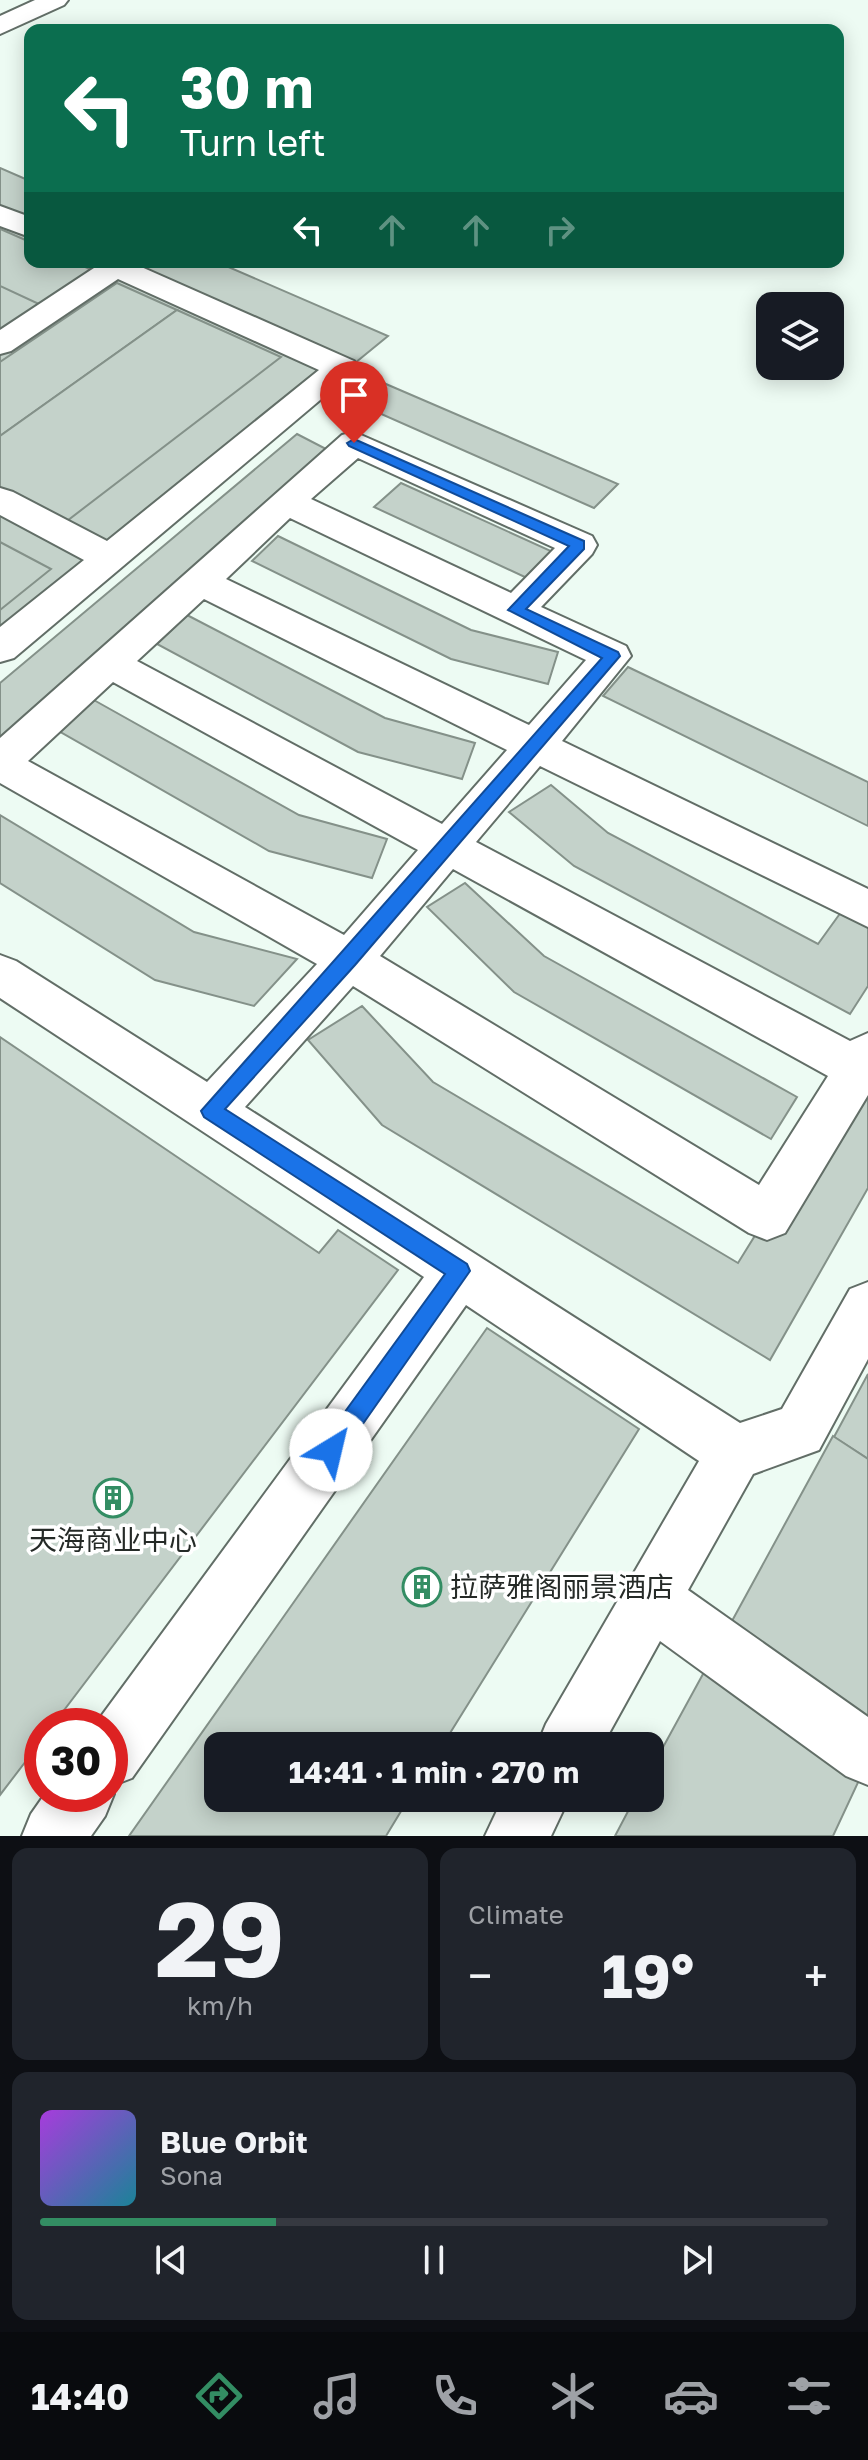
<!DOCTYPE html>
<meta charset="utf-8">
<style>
:root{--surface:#171b24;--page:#20242c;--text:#f1f3f6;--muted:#9ea1a6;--line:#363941;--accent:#338d63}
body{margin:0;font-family:"Golos Text","Noto Sans SC",sans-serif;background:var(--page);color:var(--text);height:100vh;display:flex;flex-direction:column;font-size:30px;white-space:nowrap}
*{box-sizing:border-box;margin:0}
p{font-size:26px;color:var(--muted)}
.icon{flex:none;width:44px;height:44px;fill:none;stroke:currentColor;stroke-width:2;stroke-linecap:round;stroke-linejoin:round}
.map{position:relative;height:1836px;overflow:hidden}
.panel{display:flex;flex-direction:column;gap:12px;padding:12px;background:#0d0f14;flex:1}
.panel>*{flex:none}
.hud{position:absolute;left:24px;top:24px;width:820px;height:244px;border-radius:16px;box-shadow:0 4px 20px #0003;background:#0b6e4f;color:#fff;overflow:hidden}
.tools{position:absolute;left:756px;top:292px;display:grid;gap:16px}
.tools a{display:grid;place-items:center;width:88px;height:88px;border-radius:16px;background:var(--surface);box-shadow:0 4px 20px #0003;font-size:40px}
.speed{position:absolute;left:24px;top:1708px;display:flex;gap:16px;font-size:40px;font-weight:700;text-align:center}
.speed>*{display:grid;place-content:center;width:104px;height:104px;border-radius:50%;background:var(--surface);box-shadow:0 4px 20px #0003;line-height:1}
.speed .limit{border:12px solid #d22;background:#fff;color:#111}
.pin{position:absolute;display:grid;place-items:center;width:68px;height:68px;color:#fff;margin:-82px -34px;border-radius:50% 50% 50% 0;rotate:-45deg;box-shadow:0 0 8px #0007}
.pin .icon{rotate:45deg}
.me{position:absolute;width:88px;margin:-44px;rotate:36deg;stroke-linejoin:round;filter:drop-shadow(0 0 6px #0008)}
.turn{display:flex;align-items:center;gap:28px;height:168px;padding:0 24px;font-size:36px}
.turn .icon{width:104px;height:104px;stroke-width:2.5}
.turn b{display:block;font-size:56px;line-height:68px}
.lanes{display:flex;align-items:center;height:76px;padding:0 24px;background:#0003;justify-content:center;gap:40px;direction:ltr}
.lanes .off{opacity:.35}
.big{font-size:60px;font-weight:700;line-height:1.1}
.panel .tile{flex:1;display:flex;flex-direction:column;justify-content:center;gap:12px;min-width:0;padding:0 28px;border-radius:16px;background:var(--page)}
.panel .dial{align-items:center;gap:0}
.dial b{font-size:104px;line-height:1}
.song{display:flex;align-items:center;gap:24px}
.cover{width:96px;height:96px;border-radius:12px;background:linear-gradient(135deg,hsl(280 70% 55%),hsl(190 70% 35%))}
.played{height:8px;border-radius:4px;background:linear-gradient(90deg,var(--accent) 30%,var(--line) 30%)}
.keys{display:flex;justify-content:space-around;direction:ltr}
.heat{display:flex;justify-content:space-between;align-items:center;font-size:44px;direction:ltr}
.panel .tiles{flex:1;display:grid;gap:12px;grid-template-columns:1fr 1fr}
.tile:last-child{grid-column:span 2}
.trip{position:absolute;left:204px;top:1732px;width:460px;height:80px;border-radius:16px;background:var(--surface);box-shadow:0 4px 20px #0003;font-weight:700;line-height:80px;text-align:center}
.menu{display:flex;height:128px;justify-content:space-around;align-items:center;background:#090b0e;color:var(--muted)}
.menu .icon{width:56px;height:56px}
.menu .current{color:var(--accent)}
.menu b{font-size:36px;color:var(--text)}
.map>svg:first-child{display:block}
.building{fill:#c4d2ca;stroke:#849189;stroke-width:2}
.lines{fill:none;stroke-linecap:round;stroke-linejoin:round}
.minor-casing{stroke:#626e67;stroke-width:4}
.major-casing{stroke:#626e67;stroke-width:4}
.minor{fill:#fff;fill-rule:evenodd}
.major{fill:#fff;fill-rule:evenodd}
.route{fill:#1a73e8;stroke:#114b97;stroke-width:2}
.labels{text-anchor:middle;stroke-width:7;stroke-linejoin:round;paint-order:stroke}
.near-poi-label{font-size:28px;fill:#252a27;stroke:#fff}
</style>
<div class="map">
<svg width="868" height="1836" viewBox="0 0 868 1836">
<rect width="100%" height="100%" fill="#edfbf3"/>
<g class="building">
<polygon points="0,168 30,181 30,262 217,262 388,336 0,653"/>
<polygon points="0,229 30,242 30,262 74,262 92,270 41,305 0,286"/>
<polygon points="117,283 177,310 0,436 0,362"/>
<polygon points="177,310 281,357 63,524 0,491 0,436"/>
<polygon points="379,381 618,484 594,508 354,402"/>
<polygon points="297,434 328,450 0,746 0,683"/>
<polygon points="401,483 553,552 527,578 374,507"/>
<polygon points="278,536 471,630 558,652 548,684 451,659 252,561"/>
<polygon points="0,542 51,569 0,610"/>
<polygon points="187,615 385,718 475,743 462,779 358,752 157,644"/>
<polygon points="628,667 868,782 868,826 603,696"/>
<polygon points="92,699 299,815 387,839 372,878 269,851 57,730"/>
<polygon points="551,785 608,833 818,944 844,908 868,921 868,986 850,1014 574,866 509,812"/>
<polygon points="0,815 194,932 297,959 254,1006 155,980 0,883"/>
<polygon points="465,883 544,956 797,1097 771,1139 514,992 427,907"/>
<polygon points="362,1006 433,1082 738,1263 868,1053 868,1188 770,1360 382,1125 308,1040"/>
<polygon points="0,1037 319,1253 338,1230 398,1270 52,1726 42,1726 42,1740 0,1795"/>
<polygon points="487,1328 639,1429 442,1746 218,1746 218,1798 409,1798 386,1836 129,1836"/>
<polygon points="868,1374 868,1459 834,1437"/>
<polygon points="833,1436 868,1459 868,1761 833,1836 615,1836 635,1798 650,1798 650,1771"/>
</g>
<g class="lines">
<g class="minor-casing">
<g id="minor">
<polygon points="0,206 30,217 30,237 0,226"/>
<polygon points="90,262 130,262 354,361 358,368 14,658 0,662 0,627 84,560 0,515 0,488 13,492 107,541 319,370 118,279 11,351 0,354 0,330 94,268"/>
<path d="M 354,432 L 592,536 L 597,545 L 592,554 L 541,607 L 626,646 L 631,656 L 562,741 L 868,889 L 868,927 L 540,766 L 476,842 L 850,1041 L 868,1033 L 868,1095 L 785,1233 L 767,1240 L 749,1233 L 353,986 L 245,1107 L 740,1423 L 782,1409 L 850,1289 L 868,1282 L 868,1359 L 819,1450 L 753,1474 L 688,1590 L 868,1717 L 868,1785 L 846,1776 L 660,1641 L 602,1746 L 537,1746 L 546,1724 L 699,1461 L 466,1305 L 132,1778 L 111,1786 L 114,1794 L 105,1816 L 91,1836 L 22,1836 L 31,1814 L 45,1794 L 110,1794 L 110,1726 L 94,1726 L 424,1277 L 0,998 L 0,955 L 16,961 L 207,1082 L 317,964 L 0,783 L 0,738 L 342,435 ZM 358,458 L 555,548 L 511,593 L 311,499 ZM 290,518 L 586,660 L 529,725 L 226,579 ZM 204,599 L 507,750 L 442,824 L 137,661 ZM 113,682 L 418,850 L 344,935 L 28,761 ZM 453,869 L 828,1076 L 759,1185 L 380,956 Z"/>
<polygon points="503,1798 569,1798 551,1836 485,1836"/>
</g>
</g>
<g class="major-casing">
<polygon id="major" points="35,0 68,0 64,5 0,34 0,16"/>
</g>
<use href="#minor" class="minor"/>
<use href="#major" class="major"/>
</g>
<polygon class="route" points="354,439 584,541 584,549 526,609 618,652 620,656 355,965 225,1109 467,1264 470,1271 339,1458 331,1461 323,1458 319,1450 323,1442 445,1274 204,1117 201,1111 602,658 508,610 569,546 349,446 347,443"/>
<defs>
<g id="building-ring" transform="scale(2)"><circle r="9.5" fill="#fff" stroke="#338d63" stroke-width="1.5"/><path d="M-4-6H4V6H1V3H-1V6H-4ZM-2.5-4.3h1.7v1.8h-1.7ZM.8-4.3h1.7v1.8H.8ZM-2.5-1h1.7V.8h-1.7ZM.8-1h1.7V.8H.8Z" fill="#338d63"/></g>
</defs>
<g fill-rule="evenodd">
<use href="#building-ring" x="113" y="1498"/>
<use href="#building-ring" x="422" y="1587"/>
</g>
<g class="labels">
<g class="near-poi-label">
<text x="113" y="1550">天海商业中心</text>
<text x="450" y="1597" text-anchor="start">拉萨雅阁丽景酒店</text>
</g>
</g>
</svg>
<div class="tools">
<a><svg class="icon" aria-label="layers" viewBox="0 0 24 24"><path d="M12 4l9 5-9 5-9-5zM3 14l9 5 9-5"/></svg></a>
</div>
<div class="speed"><div class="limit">30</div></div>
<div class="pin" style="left:354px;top:443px;background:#d93025"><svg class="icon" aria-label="arrive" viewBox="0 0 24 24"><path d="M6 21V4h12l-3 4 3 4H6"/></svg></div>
<svg class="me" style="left:331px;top:1450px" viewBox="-20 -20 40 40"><circle r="19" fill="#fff"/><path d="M0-13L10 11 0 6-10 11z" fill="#1a73e8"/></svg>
<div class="trip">14:41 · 1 min · 270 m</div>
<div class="hud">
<div class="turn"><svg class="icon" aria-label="left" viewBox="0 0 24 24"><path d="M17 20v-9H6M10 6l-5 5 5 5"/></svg><div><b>30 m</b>Turn left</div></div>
<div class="lanes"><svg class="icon" aria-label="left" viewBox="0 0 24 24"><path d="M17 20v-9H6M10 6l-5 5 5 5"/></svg><svg class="icon off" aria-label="ahead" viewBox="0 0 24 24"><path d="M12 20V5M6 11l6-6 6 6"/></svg><svg class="icon off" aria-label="ahead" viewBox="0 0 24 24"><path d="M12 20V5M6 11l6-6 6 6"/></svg><svg class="icon off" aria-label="right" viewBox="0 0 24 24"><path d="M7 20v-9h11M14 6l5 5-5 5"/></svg></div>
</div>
</div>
<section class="panel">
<div class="tiles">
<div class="tile dial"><b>29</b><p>km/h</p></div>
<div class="tile"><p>Climate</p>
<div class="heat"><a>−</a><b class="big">19°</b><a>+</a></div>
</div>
<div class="tile">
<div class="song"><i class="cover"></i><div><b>Blue Orbit</b><p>Sona</p></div></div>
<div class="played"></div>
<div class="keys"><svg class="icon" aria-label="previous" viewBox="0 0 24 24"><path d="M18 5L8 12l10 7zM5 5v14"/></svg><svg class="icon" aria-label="pause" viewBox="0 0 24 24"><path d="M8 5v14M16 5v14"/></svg><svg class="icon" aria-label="next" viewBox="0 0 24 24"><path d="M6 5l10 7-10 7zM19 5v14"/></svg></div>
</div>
</div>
</section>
<nav class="menu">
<b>14:40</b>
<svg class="icon current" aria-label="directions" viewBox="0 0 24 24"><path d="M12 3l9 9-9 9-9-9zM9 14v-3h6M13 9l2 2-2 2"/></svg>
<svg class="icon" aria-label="music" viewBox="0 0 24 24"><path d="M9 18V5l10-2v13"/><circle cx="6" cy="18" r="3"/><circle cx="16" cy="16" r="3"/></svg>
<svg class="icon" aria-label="phone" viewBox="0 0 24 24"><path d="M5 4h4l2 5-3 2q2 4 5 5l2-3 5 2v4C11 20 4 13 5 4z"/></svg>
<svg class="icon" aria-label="climate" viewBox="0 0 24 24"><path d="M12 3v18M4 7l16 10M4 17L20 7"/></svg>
<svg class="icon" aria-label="car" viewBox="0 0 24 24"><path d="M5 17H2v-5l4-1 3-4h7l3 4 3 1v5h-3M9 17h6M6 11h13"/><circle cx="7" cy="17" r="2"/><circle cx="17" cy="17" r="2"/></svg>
<svg class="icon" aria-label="filters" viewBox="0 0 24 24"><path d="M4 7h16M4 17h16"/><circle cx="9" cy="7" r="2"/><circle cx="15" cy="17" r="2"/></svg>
</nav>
